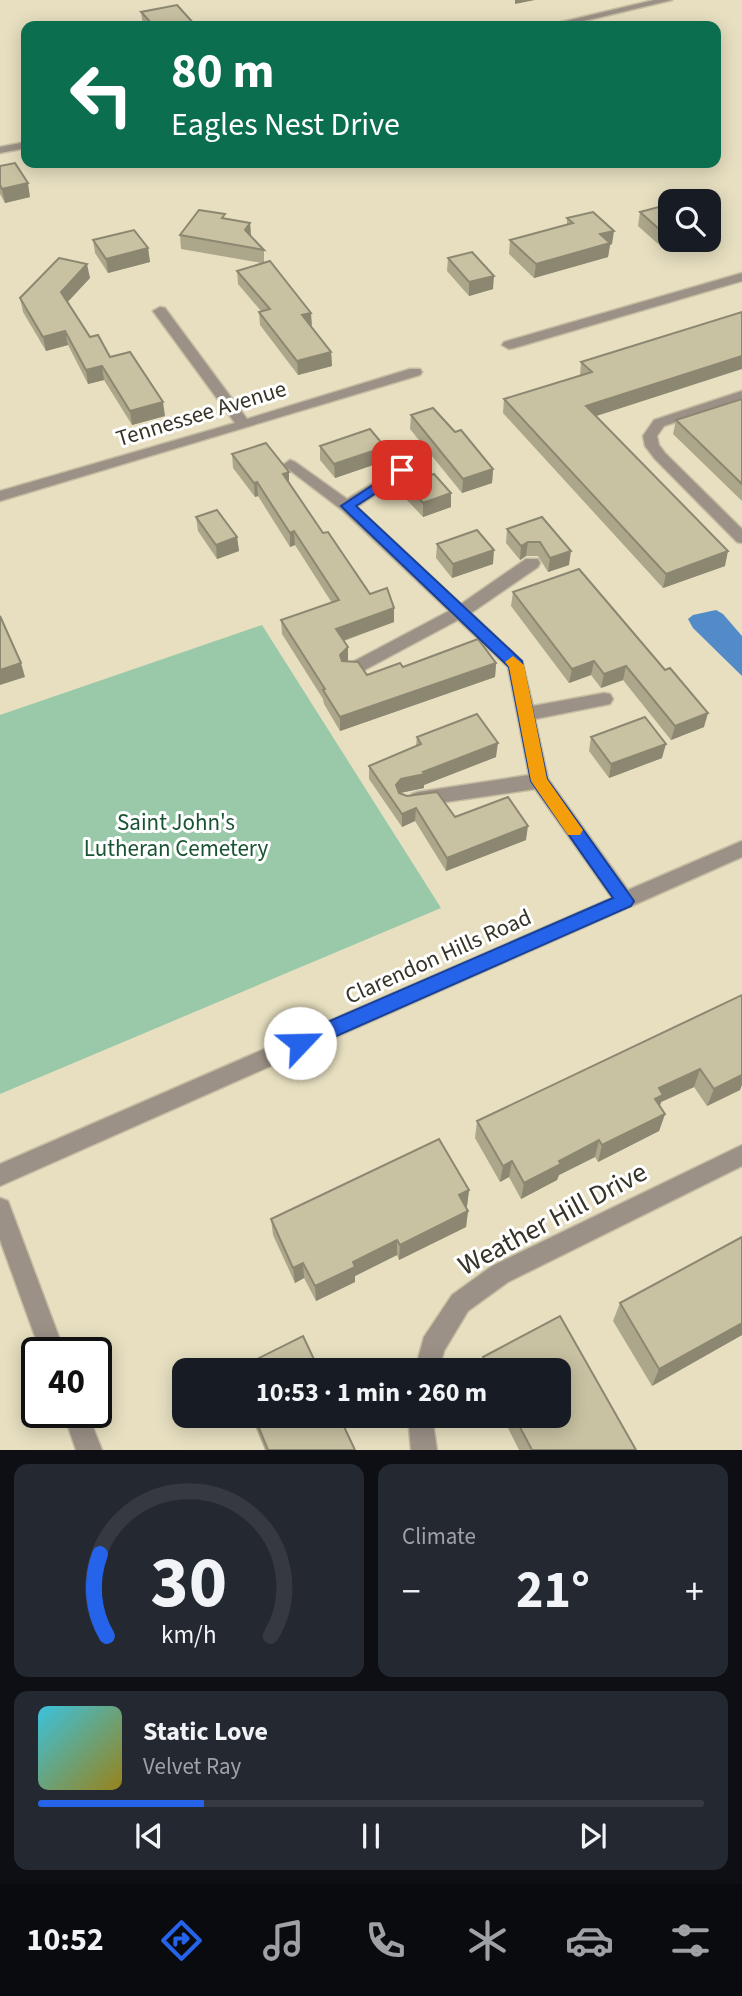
<!DOCTYPE html>
<meta charset="utf-8">
<style>
:root{--surface:#171b24;--page:#242831;--text:#f1f3f6;--muted:#9ea1a6;--line:#363941;--accent:#2563eb}
body{margin:0;font-family:"Source Sans 3",sans-serif;background:var(--page);color:var(--text);height:100vh;display:flex;flex-direction:column;font-size:26px;white-space:nowrap}
*{box-sizing:border-box;margin:0}
p{font-size:23px;color:var(--muted)}
.icon{flex:none;width:38px;height:38px;fill:none;stroke:currentColor;stroke-width:2;stroke-linecap:round;stroke-linejoin:round}
.map{position:relative;height:1450px;overflow:hidden}
.details{display:flex;flex-direction:column;gap:14px;padding:14px;background:#0d0f14;flex:1}
.details>*{flex:none}
.guide{position:absolute;left:21px;top:21px;width:700px;height:147px;border-radius:14px;box-shadow:0 4px 18px #0003;background:#0b6e4f;color:#fff;overflow:hidden}
.tools{position:absolute;left:658px;top:189px;display:grid;gap:14px}
.tools a{display:grid;place-items:center;width:63px;height:63px;border-radius:14px;background:var(--surface);box-shadow:0 4px 18px #0003;font-size:35px}
.speed{position:absolute;left:21px;top:1337px;display:flex;gap:14px;font-size:35px;font-weight:700;text-align:center}
.speed>*{display:grid;place-content:center;width:91px;height:91px;border-radius:50%;background:var(--surface);box-shadow:0 4px 18px #0003;line-height:1}
.speed .limit{border:4px solid #111;border-radius:10px;background:#fff;color:#111}
.pin{position:absolute;display:grid;place-items:center;width:60px;height:60px;color:#fff;margin:-30px;border-radius:14px;box-shadow:0 4px 10px #0006}
.me{position:absolute;width:77px;margin:-38px;rotate:66deg;stroke-linejoin:round;filter:drop-shadow(0 0 5px #0008)}
.turn{display:flex;align-items:center;gap:24px;height:147px;padding:0 35px;font-size:32px}
.turn .icon{width:91px;height:91px;stroke-width:2.5}
.turn b{display:block;font-size:49px;line-height:60px}
.big{font-size:52px;font-weight:700;line-height:1.1}
.details .card{flex:1;display:flex;flex-direction:column;justify-content:center;gap:10px;min-width:0;padding:0 24px;border-radius:14px;background:var(--page)}
.details .dial{align-items:center;gap:0}
.dial svg{height:182px;overflow:visible;fill:none;stroke:var(--line);stroke-width:7;stroke-linecap:round;text-anchor:middle}
.dial text{fill:var(--text);stroke:none}
.song{display:flex;align-items:center;gap:21px}
.cover{width:84px;height:84px;border-radius:10px;background:linear-gradient(135deg,hsl(190 70% 55%),hsl(50 70% 35%))}
.played{height:7px;border-radius:4px;background:linear-gradient(90deg,var(--accent) 25%,var(--line) 25%)}
.keys{display:flex;justify-content:space-around;direction:ltr}
.heat{display:flex;justify-content:space-between;align-items:center;font-size:38px;direction:ltr}
.details .tiles{flex:1;display:grid;gap:14px;grid-template-columns:1fr 1fr}
.card:last-child{grid-column:span 2}
.trip{position:absolute;left:172px;top:1358px;width:399px;height:70px;border-radius:14px;background:var(--surface);box-shadow:0 4px 18px #0003;font-weight:700;line-height:70px;text-align:center}
.menu{display:flex;height:112px;justify-content:space-around;align-items:center;background:#090b0e;color:var(--muted)}
.menu .icon{width:49px;height:49px}
.menu .selected{color:var(--accent)}
.menu b{font-size:32px;color:var(--text)}
.map>svg:first-child{display:block}
.green{fill:#99c9a8}
.water{fill:#538bc9}
.lines{fill:none;stroke-linecap:round;stroke-linejoin:round}
.minor-casing{stroke:#c4bda1;stroke-width:3}
.minor{fill:#9c9187;fill-rule:evenodd}
.wall{fill:#aca68b}
.shaded-wall{fill:#8c8771}
.building{fill:#c8c1a2;stroke:#8c8771;stroke-width:2}
.route{fill:#2563eb;stroke:#184099;stroke-width:2}
.slow{fill:#f59e0b}
.labels{text-anchor:middle;stroke-width:6;stroke-linejoin:round;paint-order:stroke}
.street-label{font-size:23px;fill:#373427;stroke:#fff}
.park-label{font-size:23px;fill:#185431;stroke:#fff}
.near-street-label{font-size:28px;fill:#373427;stroke:#fff}
</style>
<div class="map">
<svg width="742" height="1450" viewBox="0 0 742 1450">
<rect width="100%" height="100%" fill="#e7dfc0"/>
<polygon class="green" points="262,625 441,908 0,1094 0,715"/>
<polygon class="water" points="716,610 723,614 742,636 742,676 693,628 688,619 693,615"/>
<g class="lines">
<g class="minor-casing">
<g id="minor">
<polygon points="654,0 672,0 563,26 545,26"/>
<polygon points="26,142 26,148 0,153 0,147"/>
<polygon points="742,273 742,281 514,348 509,349 502,345 504,342"/>
<polygon points="160,307 165,308 247,419 410,369 420,369 422,372 420,375 0,501 0,491 235,423 153,311"/>
<polygon points="742,391 742,400 664,426 657,436 659,445 665,453 742,529 742,543 737,542 655,459 645,446 643,436 654,420"/>
<polygon points="421,453 426,455 428,458 426,461 357,507 461,604 526,559 538,559 540,563 538,567 471,613 522,661 533,706 604,693 610,694 613,699 610,704 535,719 548,779 628,890 742,841 742,857 0,1186 0,1164 612,898 535,789 418,806 412,804 409,799 412,794 418,792 529,775 508,667 458,620 357,674 351,676 343,670 345,666 449,611 342,510 283,465 290,460 295,462 347,499"/>
<polygon points="742,1145 742,1166 508,1282 468,1311 444,1351 439,1370 415,1370 424,1337 452,1295 492,1266"/>
<polygon points="0,1198 8,1201 65,1353 41,1353 0,1240"/>
<polygon points="63,1412 87,1412 102,1450 76,1450"/>
<polygon points="408,1416 432,1416 437,1450 411,1450"/>
</g>
</g>
<use href="#minor" class="minor"/>
</g>
<g class="wall">
<polygon points="141,12 196,26 144,26 143,25"/>
<polygon points="0,166 30,197 5,203 0,194"/>
<polygon points="640,212 701,242 666,251 638,226"/>
<polygon points="567,218 612,244 610,245 608,257 534,278 509,254 510,240 567,225"/>
<polygon points="225,219 250,223 251,236 264,250 264,263 331,352 332,366 298,375 260,325 259,312 261,311 238,284 237,271 262,263 181,249 180,235"/>
<polygon points="93,240 148,248 150,262 108,273 95,253"/>
<polygon points="448,258 493,289 469,296 447,271"/>
<polygon points="90,278 67,302 90,337 110,357 165,416 132,425 104,380 88,384 68,345 46,351 23,312 20,298"/>
<polygon points="742,312 596,416 725,566 663,588 503,413 504,399 580,376 581,362"/>
<polygon points="742,399 742,501 673,434 676,420"/>
<polygon points="411,415 455,432 493,469 492,483 462,493 410,429"/>
<polygon points="320,446 385,447 385,461 335,478 320,460"/>
<polygon points="232,454 289,483 323,533 370,594 394,608 394,622 344,641 348,647 348,661 367,675 403,667 496,663 495,677 340,731 324,704 323,699 282,634 281,620 332,603 295,545 290,547 258,496 255,497 233,468"/>
<polygon points="406,484 451,507 423,517 405,498"/>
<polygon points="196,517 237,537 239,551 217,559 198,531"/>
<polygon points="542,517 569,565 548,572 538,556 526,556 520,560 506,543 507,529"/>
<polygon points="437,544 493,564 452,578 436,558"/>
<polygon points="579,569 704,727 671,740 623,680 601,688 591,675 569,683 511,606 513,592"/>
<polygon points="417,737 496,757 424,785 424,788 400,793 455,817 526,840 446,871 415,821 402,827 369,779 369,766 416,746"/>
<polygon points="591,737 662,758 609,778 589,751"/>
<polygon points="742,995 740,1090 707,1106 694,1087 661,1102 660,1106 665,1114 659,1131 598,1162 595,1157 559,1175 557,1180 521,1199 509,1177 500,1182 475,1138 477,1121"/>
<polygon points="469,1190 467,1206 466,1207 468,1211 466,1227 399,1260 397,1255 355,1276 355,1282 316,1301 304,1278 295,1283 273,1235 271,1219"/>
<polygon points="742,1237 742,1335 652,1386 613,1321 620,1303"/>
<polygon points="560,1316 636,1450 519,1450 502,1416 558,1416 558,1370 481,1370 483,1357"/>
<polygon points="251,1416 339,1416 355,1450 265,1450"/>
</g>
<g class="shaded-wall">
<polygon points="515,0 535,0 515,4"/>
<polygon points="28,183 30,197 5,203 2,189"/>
<polygon points="250,223 251,237 245,230"/>
<polygon points="614,231 612,244 610,245 608,257 534,278 536,264 600,234"/>
<polygon points="668,237 670,237 670,240 701,240 701,242 666,251"/>
<polygon points="148,248 150,262 108,273 106,259"/>
<polygon points="87,264 90,278 64,306 61,292"/>
<polygon points="494,276 493,289 469,296 469,282"/>
<polygon points="311,313 312,326 302,315"/>
<polygon points="65,331 68,345 46,351 43,337"/>
<polygon points="331,352 332,366 298,375 297,361"/>
<polygon points="742,356 742,369 584,420 586,406"/>
<polygon points="102,366 104,380 88,384 86,370"/>
<polygon points="163,402 165,416 132,425 130,411"/>
<polygon points="385,447 385,461 335,478 334,464"/>
<polygon points="493,469 492,483 462,493 463,479"/>
<polygon points="289,472 289,486 283,474"/>
<polygon points="257,482 258,496 255,497 254,483"/>
<polygon points="451,493 451,507 423,517 423,503"/>
<polygon points="294,531 295,545 290,547 290,533"/>
<polygon points="237,537 239,551 217,559 216,545"/>
<polygon points="528,542 526,556 520,560 521,546"/>
<polygon points="494,550 493,564 452,578 453,564"/>
<polygon points="571,551 569,565 548,572 550,558"/>
<polygon points="728,551 725,566 663,588 666,574"/>
<polygon points="394,608 394,622 336,643 336,629"/>
<polygon points="348,647 348,661 341,669 340,655"/>
<polygon points="594,661 591,675 569,683 572,669"/>
<polygon points="21,663 25,677 0,685 0,670"/>
<polygon points="496,663 495,677 340,731 340,717"/>
<polygon points="626,666 623,680 601,688 604,674"/>
<polygon points="708,713 704,727 671,740 675,726"/>
<polygon points="498,743 496,757 424,785 424,788 400,793 396,799 396,785 401,779 423,772"/>
<polygon points="666,744 662,758 609,778 611,764"/>
<polygon points="416,808 415,821 402,827 402,814"/>
<polygon points="528,826 526,840 446,871 447,858"/>
<polygon points="700,1069 694,1087 661,1102 658,1112 649,1116 659,1088"/>
<polygon points="742,1075 742,1085 740,1090 707,1106 714,1089"/>
<polygon points="665,1114 659,1131 598,1162 602,1145"/>
<polygon points="599,1140 595,1157 559,1175 557,1180 521,1199 524,1183 559,1161"/>
<polygon points="512,1161 509,1177 500,1182 503,1166"/>
<polygon points="469,1190 467,1206 457,1211 459,1195"/>
<polygon points="468,1211 466,1227 399,1260 400,1245"/>
<polygon points="397,1240 397,1255 355,1276 355,1282 316,1301 315,1286 353,1262"/>
<polygon points="303,1263 304,1278 295,1283 293,1268"/>
<polygon points="742,1323 742,1335 652,1386 659,1369"/>
</g>
<g class="building">
<polygon points="177,5 196,26 154,26 141,12"/>
<polygon points="15,163 28,183 2,189 0,185 0,166"/>
<polygon points="670,204 670,237 668,237 640,212"/>
<polygon points="199,210 225,214 222,218 250,223 245,230 264,250 180,235"/>
<polygon points="593,212 614,231 600,234 610,243 536,264 510,240 573,223 567,218"/>
<polygon points="134,230 148,248 106,259 93,240"/>
<polygon points="472,252 494,276 469,282 448,258"/>
<polygon points="59,258 87,264 61,292 90,337 98,335 110,357 130,352 163,402 130,411 102,366 86,370 65,331 43,337 20,298"/>
<polygon points="270,261 311,313 302,315 331,352 297,361 259,312 270,309 237,271"/>
<polygon points="742,312 742,356 586,406 728,551 666,574 504,399 592,372 581,362"/>
<polygon points="742,399 742,484 676,420"/>
<polygon points="433,408 455,432 461,430 493,469 463,479 411,415"/>
<polygon points="370,429 385,447 334,464 320,446"/>
<polygon points="266,443 289,472 283,474 323,533 328,532 370,594 387,588 394,608 336,629 348,647 340,655 342,661 358,662 367,675 400,663 403,667 478,639 496,663 340,717 323,690 325,689 281,620 339,600 294,531 290,533 257,482 254,483 232,454"/>
<polygon points="434,474 451,493 423,503 406,484"/>
<polygon points="217,510 237,537 216,545 196,517"/>
<polygon points="542,517 571,551 550,558 540,542 528,542 521,546 507,529"/>
<polygon points="477,530 494,550 453,564 437,544"/>
<polygon points="579,569 665,670 670,668 708,713 675,726 626,666 604,674 594,661 572,669 513,592"/>
<polygon points="0,616 21,663 0,670"/>
<polygon points="477,714 498,743 423,772 425,774 401,779 396,785 399,793 407,796 437,792 455,817 508,797 528,826 447,858 416,808 402,814 369,766 421,744 417,737"/>
<polygon points="645,717 666,744 611,764 591,737"/>
<polygon points="742,995 742,1075 714,1089 700,1069 659,1088 663,1095 655,1099 665,1114 602,1145 599,1140 559,1161 561,1164 524,1183 512,1161 503,1166 477,1121"/>
<polygon points="439,1139 469,1190 459,1195 468,1211 400,1245 397,1240 353,1262 355,1267 315,1286 303,1263 293,1268 271,1219"/>
<polygon points="742,1237 742,1323 659,1369 620,1303"/>
<polygon points="560,1316 636,1450 532,1450 514,1416 558,1416 558,1370 490,1370 483,1357"/>
<polygon points="303,1336 319,1370 235,1370"/>
<polygon points="254,1416 339,1416 355,1450 268,1450"/>
</g>
<polygon class="route" points="402,466 407,467 407,473 356,506 522,661 547,779 634,901 631,906 300,1052 293,1049 290,1043 293,1037 613,898 531,781 509,667 341,506"/>
<polygon class="slow" points="513,656 524,665 547,779 580,826 583,830 580,835 568,835 531,781 509,667 505,662"/>
<g class="labels">
<g class="street-label">
<text transform="translate(201 413) rotate(-17)" y="8">Tennessee Avenue</text>
<text transform="translate(438 956) rotate(-24)" y="8">Clarendon Hills Road</text>
</g>
<g class="park-label">
<text x="176" y="830">Saint John's<tspan x="176" dy="26">Lutheran Cemetery</tspan></text>
</g>
<g class="near-street-label">
<text transform="translate(552 1218) rotate(-28)" y="10">Weather Hill Drive</text>
</g>
</g>
</svg>
<div class="tools">
<a><svg class="icon" aria-label="search" viewBox="0 0 24 24"><circle cx="10" cy="10" r="6"/><path d="M15 15l6 6"/></svg></a>
</div>
<div class="speed"><div class="limit">40</div></div>
<div class="pin" style="left:402px;top:470px;background:#d93025"><svg class="icon" aria-label="arrive" viewBox="0 0 24 24"><path d="M6 21V4h12l-3 4 3 4H6"/></svg></div>
<svg class="me" style="left:300px;top:1043px" viewBox="-20 -20 40 40"><circle r="19" fill="#fff"/><path d="M0-13L10 11 0 6-10 11z" fill="#2563eb"/></svg>
<div class="trip">10:53 · 1 min · 260 m</div>
<div class="guide">
<div class="turn"><svg class="icon" aria-label="left" viewBox="0 0 24 24"><path d="M17 20v-9H6M10 6l-5 5 5 5"/></svg><div><b>80 m</b>Eagles Nest Drive</div></div>
</div>
</div>
<section class="details">
<div class="tiles">
<div class="card dial"><svg viewBox="0 0 100 80">
<path d="M14 69A42 42 0 1 1 86 69"/>
<path d="M14 69A42 42 0 0 1 11 33" stroke="#2563eb"/>
<text x="50" y="56" font-size="32" font-weight="700">30</text>
<text x="50" y="72" font-size="11">km/h</text>
</svg></div>
<div class="card"><p>Climate</p>
<div class="heat"><a>−</a><b class="big">21°</b><a>+</a></div>
</div>
<div class="card">
<div class="song"><i class="cover"></i><div><b>Static Love</b><p>Velvet Ray</p></div></div>
<div class="played"></div>
<div class="keys"><svg class="icon" aria-label="previous" viewBox="0 0 24 24"><path d="M18 5L8 12l10 7zM5 5v14"/></svg><svg class="icon" aria-label="pause" viewBox="0 0 24 24"><path d="M8 5v14M16 5v14"/></svg><svg class="icon" aria-label="next" viewBox="0 0 24 24"><path d="M6 5l10 7-10 7zM19 5v14"/></svg></div>
</div>
</div>
</section>
<nav class="menu">
<b>10:52</b>
<svg class="icon selected" aria-label="directions" viewBox="0 0 24 24"><path d="M12 3l9 9-9 9-9-9zM9 14v-3h6M13 9l2 2-2 2"/></svg>
<svg class="icon" aria-label="music" viewBox="0 0 24 24"><path d="M9 18V5l10-2v13"/><circle cx="6" cy="18" r="3"/><circle cx="16" cy="16" r="3"/></svg>
<svg class="icon" aria-label="phone" viewBox="0 0 24 24"><path d="M5 4h4l2 5-3 2q2 4 5 5l2-3 5 2v4C11 20 4 13 5 4z"/></svg>
<svg class="icon" aria-label="climate" viewBox="0 0 24 24"><path d="M12 3v18M4 7l16 10M4 17L20 7"/></svg>
<svg class="icon" aria-label="car" viewBox="0 0 24 24"><path d="M5 17H2v-5l4-1 3-4h7l3 4 3 1v5h-3M9 17h6M6 11h13"/><circle cx="7" cy="17" r="2"/><circle cx="17" cy="17" r="2"/></svg>
<svg class="icon" aria-label="filters" viewBox="0 0 24 24"><path d="M4 7h16M4 17h16"/><circle cx="9" cy="7" r="2"/><circle cx="15" cy="17" r="2"/></svg>
</nav>
